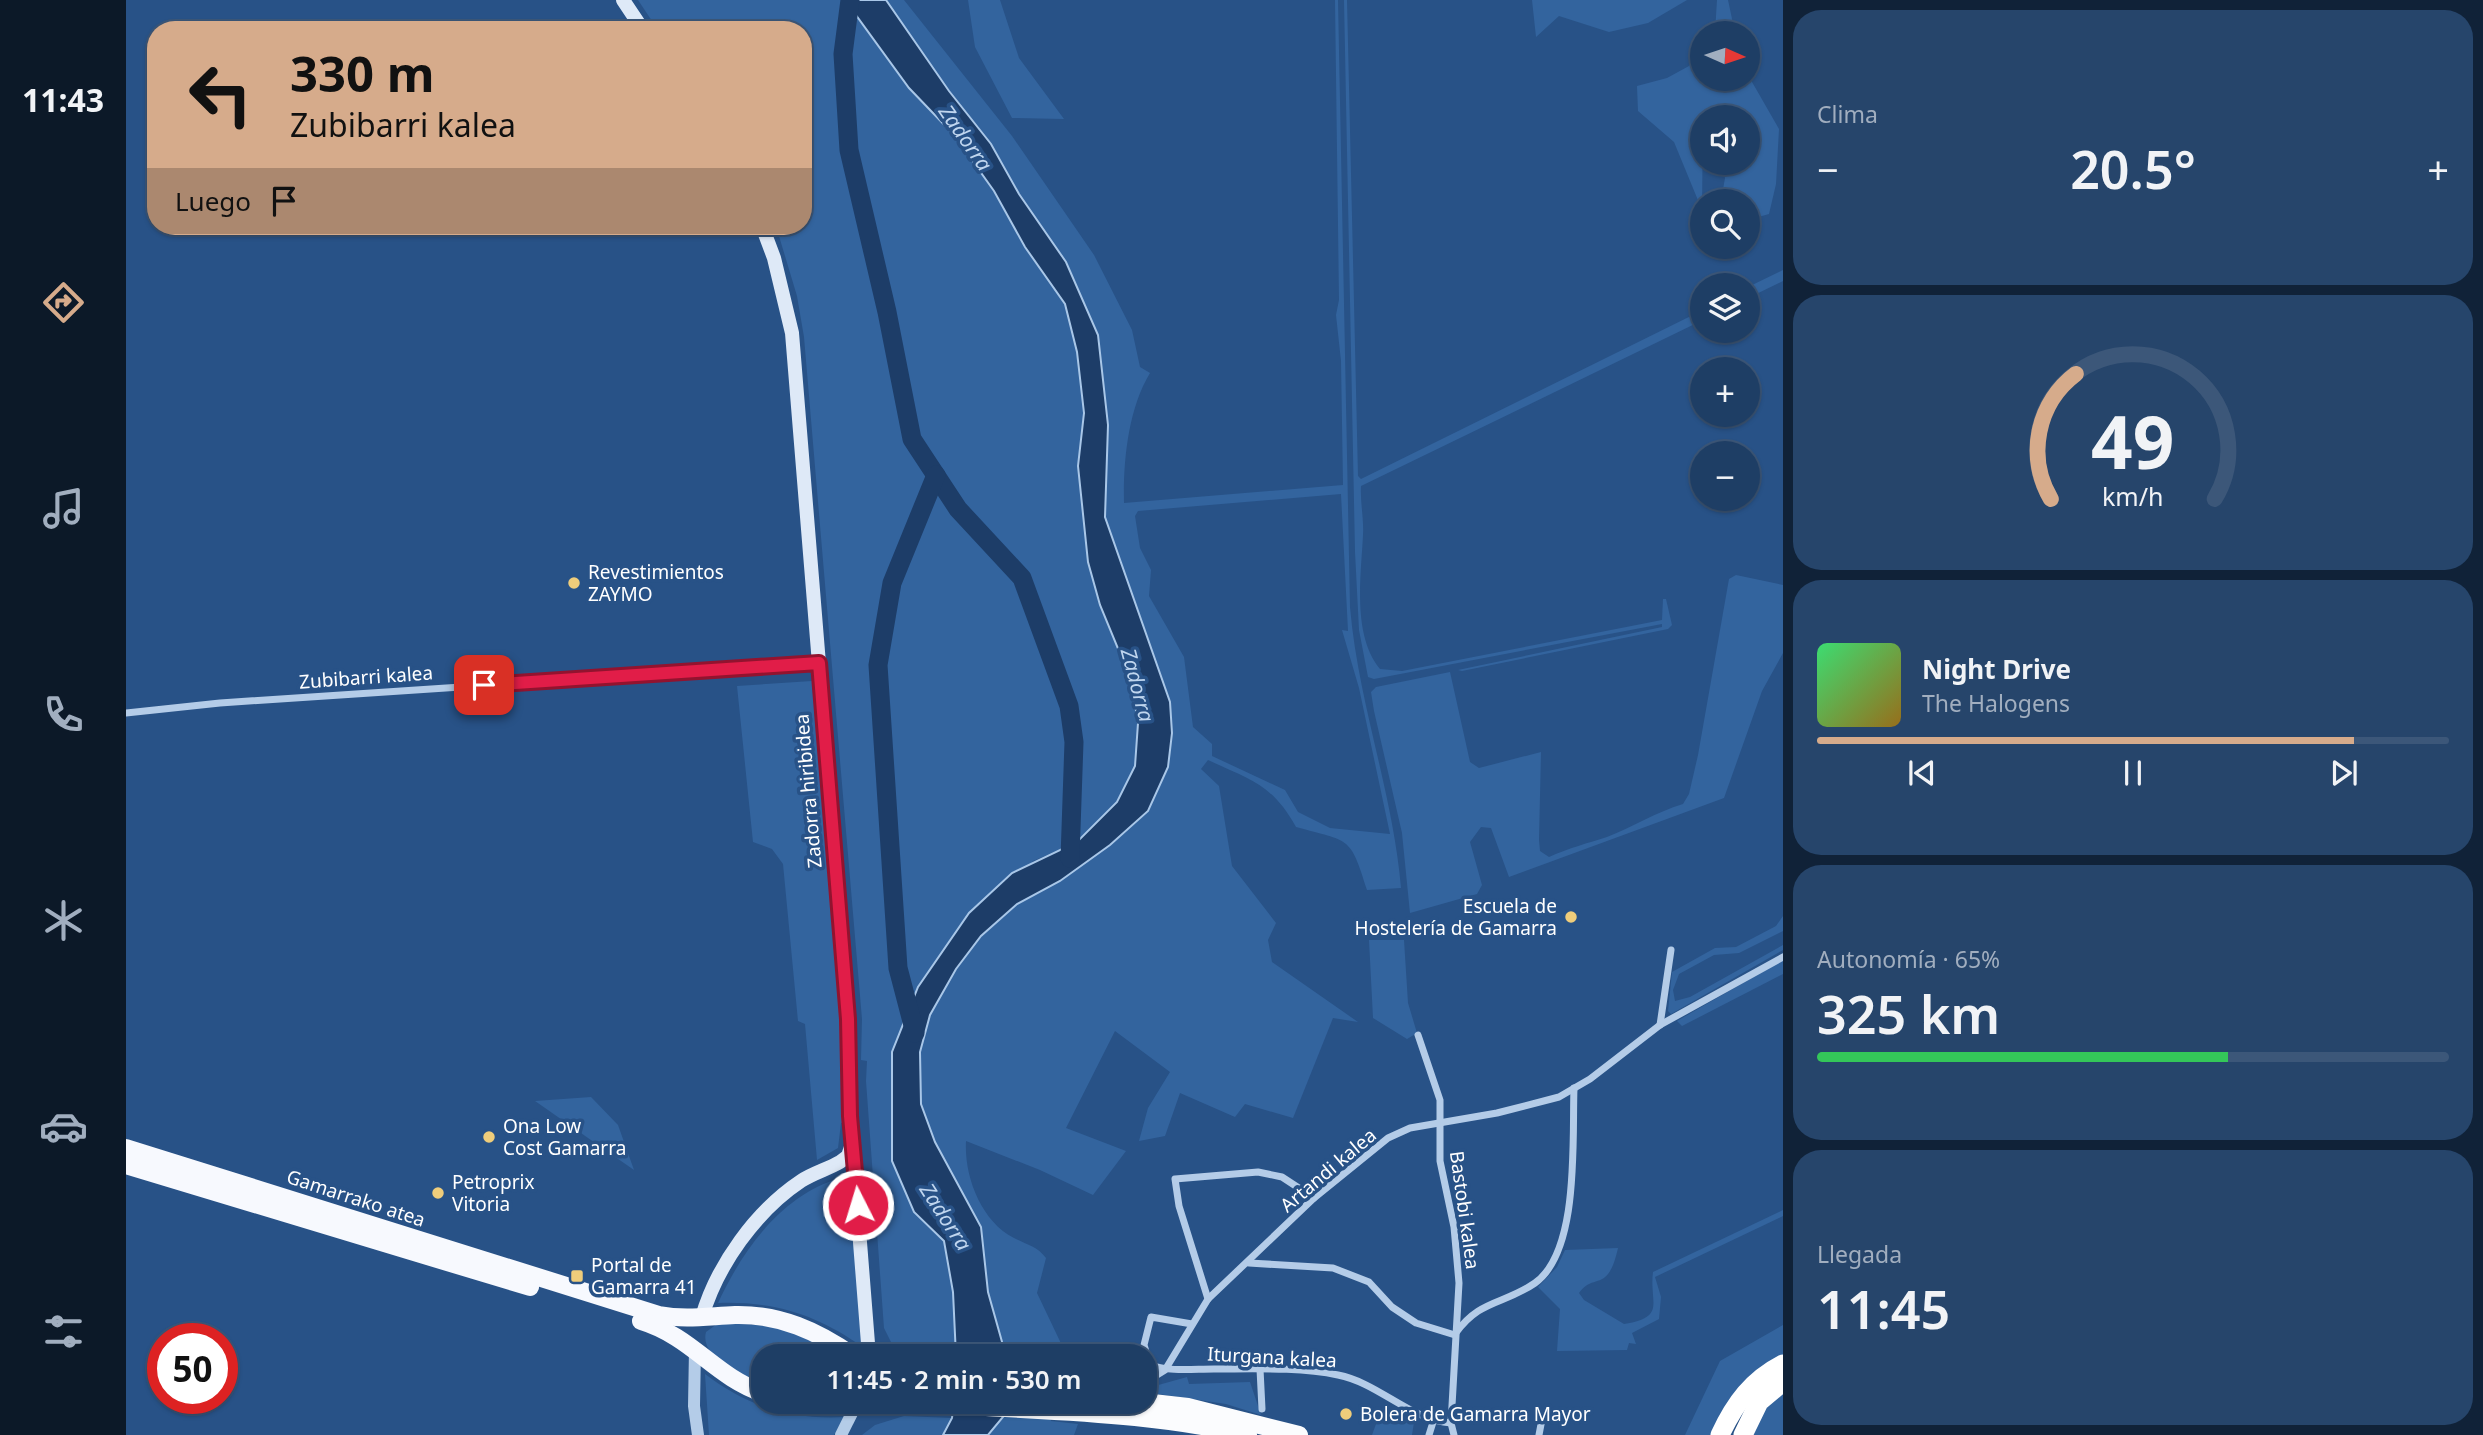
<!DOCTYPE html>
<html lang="es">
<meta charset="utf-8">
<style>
:root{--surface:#1e3e65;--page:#26456b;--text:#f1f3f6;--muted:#a1aebf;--line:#3c5779;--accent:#d6ab8b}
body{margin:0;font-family:"Noto Sans",sans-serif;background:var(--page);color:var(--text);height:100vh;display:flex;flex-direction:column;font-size:26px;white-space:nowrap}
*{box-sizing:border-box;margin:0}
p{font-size:23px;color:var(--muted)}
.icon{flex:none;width:38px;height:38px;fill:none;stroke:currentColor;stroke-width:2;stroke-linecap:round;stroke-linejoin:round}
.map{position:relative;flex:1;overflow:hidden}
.panel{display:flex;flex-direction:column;gap:10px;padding:10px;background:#102238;width:700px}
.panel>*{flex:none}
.banner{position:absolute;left:21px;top:21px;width:665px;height:214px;border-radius:28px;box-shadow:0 2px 5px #0004,0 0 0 2px var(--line);background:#d6ab8b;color:#111;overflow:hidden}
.needle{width:46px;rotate:93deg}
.fabs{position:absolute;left:1564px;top:21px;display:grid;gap:14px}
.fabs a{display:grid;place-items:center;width:70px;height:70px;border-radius:50%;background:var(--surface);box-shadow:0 2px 5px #0004,0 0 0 2px var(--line);font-size:35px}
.speed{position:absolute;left:21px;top:1323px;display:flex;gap:14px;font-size:35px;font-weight:700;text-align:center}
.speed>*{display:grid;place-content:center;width:91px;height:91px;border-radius:50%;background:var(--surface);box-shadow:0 2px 5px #0004,0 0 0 2px var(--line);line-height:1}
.speed .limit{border:10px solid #d22;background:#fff;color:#111}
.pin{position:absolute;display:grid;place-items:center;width:60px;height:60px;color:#fff;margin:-30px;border-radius:14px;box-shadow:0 4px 10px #0006}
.me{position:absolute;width:77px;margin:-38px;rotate:355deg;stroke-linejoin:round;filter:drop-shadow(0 0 5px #0008)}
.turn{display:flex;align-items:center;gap:24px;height:147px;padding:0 28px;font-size:32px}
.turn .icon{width:91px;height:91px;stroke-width:2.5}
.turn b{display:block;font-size:49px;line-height:60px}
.then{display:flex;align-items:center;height:66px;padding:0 28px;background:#0003;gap:14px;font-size:26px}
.big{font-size:52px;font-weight:600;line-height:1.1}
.panel .tile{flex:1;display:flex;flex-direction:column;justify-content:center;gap:10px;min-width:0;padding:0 24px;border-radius:28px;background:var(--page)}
.panel .dial{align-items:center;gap:0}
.dial svg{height:182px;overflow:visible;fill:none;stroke:var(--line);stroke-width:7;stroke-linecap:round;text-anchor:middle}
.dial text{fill:var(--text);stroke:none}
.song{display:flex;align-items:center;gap:21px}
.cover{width:84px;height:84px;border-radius:10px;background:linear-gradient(135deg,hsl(140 70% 55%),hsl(40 70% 35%))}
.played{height:7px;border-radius:4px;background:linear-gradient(90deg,var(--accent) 85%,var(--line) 85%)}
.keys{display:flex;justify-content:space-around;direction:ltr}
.heat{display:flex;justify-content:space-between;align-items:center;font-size:38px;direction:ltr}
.charge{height:10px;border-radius:5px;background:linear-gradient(90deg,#34c759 65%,var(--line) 0)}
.trip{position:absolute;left:625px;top:1344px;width:406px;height:70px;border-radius:28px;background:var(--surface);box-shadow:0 2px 5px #0004,0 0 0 2px var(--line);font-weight:600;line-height:70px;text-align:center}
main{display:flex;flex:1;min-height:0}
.dock{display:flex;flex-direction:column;width:126px;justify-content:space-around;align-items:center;background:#0c1928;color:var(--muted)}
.dock .icon{width:49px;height:49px}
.dock .on{color:var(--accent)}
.dock b{font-size:32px;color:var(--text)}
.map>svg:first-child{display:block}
.green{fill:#33649e;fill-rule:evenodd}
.water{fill:#1d3d68;stroke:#a9c7e8;stroke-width:2}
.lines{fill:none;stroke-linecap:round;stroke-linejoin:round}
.river{stroke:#1d3d68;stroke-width:19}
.minor{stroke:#b4cce8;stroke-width:7}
.tertiary{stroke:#b4cce8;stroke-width:12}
.secondary{stroke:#dee9f7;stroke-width:14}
.primary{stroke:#f7f9fe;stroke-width:18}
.trunk{stroke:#fbfcfe;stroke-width:18}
.motorway{stroke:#fff;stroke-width:19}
.route-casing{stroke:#92132f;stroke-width:18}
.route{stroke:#e11d48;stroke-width:12}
.poi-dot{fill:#efcd7b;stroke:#285287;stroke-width:2.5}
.labels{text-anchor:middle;stroke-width:7;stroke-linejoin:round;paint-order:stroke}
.poi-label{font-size:19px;fill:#fff;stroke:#285287;text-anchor:start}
.street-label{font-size:19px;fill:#fff;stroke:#285287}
.water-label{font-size:21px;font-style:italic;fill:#c0d6ef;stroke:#285287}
</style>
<main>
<nav class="dock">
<b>11:43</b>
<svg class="icon on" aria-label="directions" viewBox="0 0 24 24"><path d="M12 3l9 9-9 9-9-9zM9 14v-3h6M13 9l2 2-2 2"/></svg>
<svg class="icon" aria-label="music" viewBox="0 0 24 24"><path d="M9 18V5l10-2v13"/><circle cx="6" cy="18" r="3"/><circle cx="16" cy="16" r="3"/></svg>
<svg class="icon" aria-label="phone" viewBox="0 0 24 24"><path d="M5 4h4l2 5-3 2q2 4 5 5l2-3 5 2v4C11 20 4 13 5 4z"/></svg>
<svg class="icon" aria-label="climate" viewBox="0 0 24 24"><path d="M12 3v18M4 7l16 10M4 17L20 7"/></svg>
<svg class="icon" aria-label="car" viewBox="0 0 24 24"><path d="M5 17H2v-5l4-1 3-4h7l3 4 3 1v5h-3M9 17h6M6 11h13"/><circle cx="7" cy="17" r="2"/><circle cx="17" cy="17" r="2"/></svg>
<svg class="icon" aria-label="filters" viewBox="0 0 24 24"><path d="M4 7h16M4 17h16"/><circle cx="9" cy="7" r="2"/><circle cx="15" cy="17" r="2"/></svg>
</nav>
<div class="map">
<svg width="1657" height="1435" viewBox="0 0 1657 1435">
<rect width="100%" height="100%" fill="#285287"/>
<g class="green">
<polygon points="512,0 719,0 783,88 828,135 868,191 899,247 939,304 951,352 958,413 952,466 962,562 974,605 1005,680 1012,723 1009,766 991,802 951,842 907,861 766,1052 766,1161 788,1212 818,1241 827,1292 830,1356 772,1356 758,1328 740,1081 741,1061 735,1060 736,1019 678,337 671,296 650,226 677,226 677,30 532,30"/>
<path d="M 760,0 L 778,0 L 886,136 L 968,255 L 1006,330 L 1014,367 L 1024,373 C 1002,409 997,462 998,503 L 1217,485 L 1215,361 L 1210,315 L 1213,300 L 1209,0 L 1212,0 L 1224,607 C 1232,702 1267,793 1275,888 L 1241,890 C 1224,835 1224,842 1170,827 C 1146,784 1125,780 1082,760 L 1075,769 L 1093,786 L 1106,866 L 1150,923 L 1142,940 L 1146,962 L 1232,1022 L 1207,1018 L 1167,1118 L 1119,1104 L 1109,1117 L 1054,1093 L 1039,1136 L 1013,1141 L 1022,1108 L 1044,1072 L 989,1031 L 940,1128 L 1000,1151 L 967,1195 L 914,1170 L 840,1141 C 838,1176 855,1221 888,1238 C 901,1245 911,1246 920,1258 L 911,1293 L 941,1356 L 880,1356 L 862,1292 L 855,1227 L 809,1142 L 795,1104 L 794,1052 L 804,1015 L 830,969 L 855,936 L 891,904 L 934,881 L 984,845 L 1022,811 L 1044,702 L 979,517 L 982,425 L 972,335 L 865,144 L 823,91 ZM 1215,494 L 1222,631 L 1216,630 L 1233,688 L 1264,834 L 1204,828 L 1172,812 L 1159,790 L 1086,756 L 1086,744 L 1067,727 L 1058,657 L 1023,596 L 1025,570 L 1014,548 L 1009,516 L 1012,511 Z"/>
<polygon points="842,0 874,0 893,58 938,119 886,118 849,47"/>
<path d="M 1218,0 L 1221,0 L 1232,476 L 1235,479 L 1577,310 L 1577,320 L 1235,486 C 1234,502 1238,519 1237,535 C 1235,576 1226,635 1254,669 L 1276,671 L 1536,620 L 1537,599 L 1540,599 L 1546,625 L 1542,629 L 1336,671 L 1332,670 L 1536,627 L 1536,624 L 1248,679 L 1242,677 L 1233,630 L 1229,552 Z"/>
<polygon points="1406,0 1561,0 1522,23 1483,32 1433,16 1410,37"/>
<polygon points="1591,0 1602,0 1609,33 1589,33"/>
<polygon points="1577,44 1577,79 1622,79 1622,75 1653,129 1650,184 1643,214 1622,220 1622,201 1595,201 1599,178 1594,163 1622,163 1622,117 1577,117 1576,210 1548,142 1512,111 1511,86 1541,78 1563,66 1569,46"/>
<polygon points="1657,270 1657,281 1622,298 1622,287"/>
<path d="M 1610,575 L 1657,585 L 1657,653 L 1636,691 L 1598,798 L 1383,877 L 1365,828 L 1355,827 L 1344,842 L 1356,885 L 1351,894 L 1284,913 L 1276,833 L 1248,711 L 1245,692 L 1250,687 L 1324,672 L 1344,762 L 1353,768 L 1415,752 L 1413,840 L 1414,851 L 1423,857 C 1443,848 1462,843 1481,837 C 1507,827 1530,812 1557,804 L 1563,794 L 1572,755 L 1603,579 Z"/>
<polygon points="686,681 714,1018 718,1122 715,1123 712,1148 691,1160 679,1024 672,1021 657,864 646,849 627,842 611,686"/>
<polygon points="1657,916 1657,931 1613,953 1588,955 1553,974 1547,990 1549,1001 1564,997 1657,945 1657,950 1545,1014 1542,1011 1546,972 1589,948 1610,947 1650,926"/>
<polygon points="1243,940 1278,940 1282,1003 1291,1033 1281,1039 1247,1018"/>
<polygon points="1657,960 1657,974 1556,1026 1551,1021"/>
<polygon points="465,1097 492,1125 508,1170 409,1101"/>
<path d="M 714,1178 L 725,1188 L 738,1348 C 692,1315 649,1301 592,1303 C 617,1249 656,1195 714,1178 Z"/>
<path d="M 1657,1210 L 1657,1216 L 1529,1277 L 1535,1297 L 1533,1319 L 1506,1333 L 1510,1344 L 1503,1343 L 1501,1350 L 1431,1351 L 1434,1309 L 1412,1287 L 1431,1267 L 1439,1250 L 1492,1248 C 1482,1294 1468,1272 1453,1293 L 1458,1300 L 1498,1324 C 1541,1317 1523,1303 1527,1272 Z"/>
<path d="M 591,1324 C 649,1323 663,1329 713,1356 L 637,1356 L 637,1386 C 618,1376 573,1358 580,1332 Z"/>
<path d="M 1657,1325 L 1657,1355 C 1619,1371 1603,1400 1585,1435 L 1559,1435 L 1594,1361 Z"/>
<path d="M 579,1374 C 621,1406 665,1420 718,1417 L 708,1435 L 583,1435 Z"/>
<polygon points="1061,1377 1063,1384 1124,1382 1135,1415 1100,1404 1019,1392 1018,1389"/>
<polygon points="1657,1392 1657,1435 1624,1435 1644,1401"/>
<polygon points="922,1402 925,1421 952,1424 948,1435 862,1435 887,1405"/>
<polygon points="1257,1405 1288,1422 1286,1435 1246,1435"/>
<polygon points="778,1416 826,1418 817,1435 736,1435 749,1425"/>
</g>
<g class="water">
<polygon points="719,0 760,0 823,91 865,144 893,194 940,262 972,335 982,425 979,517 1044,702 1046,733 1042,767 1022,811 984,845 934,881 891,904 855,936 830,969 804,1015 794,1052 795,1104 809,1142 855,1227 862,1292 880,1356 830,1356 827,1292 818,1241 788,1212 766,1161 766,1052 792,987 843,913 886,873 951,842 991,802 1009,766 1012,723 1005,680 974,605 962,562 952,466 958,413 951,352 939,304 899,247 868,191 828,135 783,88"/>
<polygon points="828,1402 887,1405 862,1435 817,1435 826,1418"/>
</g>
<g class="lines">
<g class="river">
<polyline points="724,0 717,54 723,150 761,312 786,439 832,509 896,578 943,706 948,742 944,858"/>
<polyline points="789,1033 772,968 752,665 766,583 810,475"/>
</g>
<g class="minor">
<polyline points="0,713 94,703 693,663"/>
<polyline points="1534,1025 1545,950"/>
<polyline points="1292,1035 1314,1100 1314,1161 1328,1227 1333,1283 1325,1423 1328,1435"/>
<polyline points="1123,1263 1207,1268 1243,1282 1266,1307 1290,1323 1329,1335"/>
<polyline points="1082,1299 1053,1206 1049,1179 1132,1172 1156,1177 1188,1198"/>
<path d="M 1066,1324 L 1025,1317 L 1018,1345 L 1024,1365 C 1045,1372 1066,1369 1088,1369 C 1128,1369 1173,1367 1212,1375 C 1253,1383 1284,1420 1325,1423"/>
<path d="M 1329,1334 C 1354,1299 1377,1305 1409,1283 C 1454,1251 1446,1139 1448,1088"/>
<polyline points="1134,1369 1136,1409"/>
<polyline points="1018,1383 1039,1370 1082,1299 1188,1198 1262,1138 1284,1128 1371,1113 1433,1097 1464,1079 1534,1025 1657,957"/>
<polyline points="1303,1435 1307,1422"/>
<polyline points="1413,1435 1416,1419"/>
</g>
<g class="tertiary">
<polyline points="569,1349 568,1406 572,1435"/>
<polyline points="715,1435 730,1405"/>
</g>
<g class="secondary">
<polyline points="497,0 517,30"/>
<polyline points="636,226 648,258 666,333 722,1019 724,1116 743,1356"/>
<path d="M 576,1317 C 591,1265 630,1211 675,1181 C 687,1173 702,1169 714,1162 L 722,1156 L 726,1144"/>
</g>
<g class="primary">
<path d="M 0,1148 L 533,1315 C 559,1320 583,1316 609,1315 C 654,1314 691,1331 727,1356"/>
<polyline points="0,1165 404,1287"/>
<path d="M 515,1321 C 567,1337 589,1377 637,1393"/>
<polyline points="666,1402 730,1405 732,1402"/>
</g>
<g class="trunk">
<polyline points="1018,1402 1062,1407 1173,1435"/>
<path d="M 730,1405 C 785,1403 840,1406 895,1409 C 972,1413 1047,1418 1122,1435"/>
</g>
<g class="motorway">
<path d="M 1594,1435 C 1609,1403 1626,1380 1657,1364"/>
<polyline points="1617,1435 1633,1402 1657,1382"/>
</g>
</g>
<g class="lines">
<g class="route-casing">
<polyline id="route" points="358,685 693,663 722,1019 724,1116 732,1205"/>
</g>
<use href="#route" class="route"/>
</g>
<g class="poi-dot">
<circle cx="448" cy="583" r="7"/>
<circle cx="1445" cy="917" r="7"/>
<circle cx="363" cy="1137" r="7"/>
<circle cx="312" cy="1193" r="7"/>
<rect x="444" y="1269" width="14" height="14" rx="3.5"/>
<circle cx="1220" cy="1414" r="7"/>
</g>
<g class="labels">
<g class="poi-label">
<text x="462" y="579">Revestimientos<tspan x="462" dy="22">ZAYMO</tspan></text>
<text x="1431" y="913" text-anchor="end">Escuela de<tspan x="1431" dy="22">Hostelería de Gamarra</tspan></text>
<text x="377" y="1133">Ona Low<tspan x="377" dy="22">Cost Gamarra</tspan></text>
<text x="326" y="1189">Petroprix<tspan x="326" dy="22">Vitoria</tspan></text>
<text x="465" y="1272">Portal de<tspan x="465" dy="22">Gamarra 41</tspan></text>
<text x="1234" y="1421">Bolera de Gamarra Mayor</text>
</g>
<g class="street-label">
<text transform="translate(240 677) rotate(-4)" y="7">Zubibarri kalea</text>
<text transform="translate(682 791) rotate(-95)" y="7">Zadorra hiribidea</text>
<text transform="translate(1202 1170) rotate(-40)" y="7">Artandi kalea</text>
<text transform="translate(230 1198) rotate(18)" y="7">Gamarrako atea</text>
<text transform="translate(1339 1210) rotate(82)" y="7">Bastobi kalea</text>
<text transform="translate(1146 1357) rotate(3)" y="7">Iturgana kalea</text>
</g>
<g class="water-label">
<text transform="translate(839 138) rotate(55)" y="7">Zadorra</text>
<text transform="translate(1011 685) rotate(75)" y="7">Zadorra</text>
<text transform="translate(819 1217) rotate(57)" y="7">Zadorra</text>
</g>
</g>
</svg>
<div class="fabs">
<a><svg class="needle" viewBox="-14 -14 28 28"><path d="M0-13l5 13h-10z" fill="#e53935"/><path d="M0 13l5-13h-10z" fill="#a1aebf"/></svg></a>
<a><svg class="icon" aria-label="sound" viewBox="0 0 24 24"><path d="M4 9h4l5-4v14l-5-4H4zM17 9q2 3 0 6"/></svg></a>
<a><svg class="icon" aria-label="search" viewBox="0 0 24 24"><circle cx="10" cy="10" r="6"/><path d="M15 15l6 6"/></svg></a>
<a><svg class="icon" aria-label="layers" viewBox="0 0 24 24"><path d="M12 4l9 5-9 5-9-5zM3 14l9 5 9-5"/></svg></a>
<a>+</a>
<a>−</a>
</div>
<div class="speed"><div class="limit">50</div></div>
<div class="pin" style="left:358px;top:685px;background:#d93025"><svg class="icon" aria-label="arrive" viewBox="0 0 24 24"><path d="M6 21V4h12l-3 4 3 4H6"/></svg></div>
<svg class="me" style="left:732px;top:1205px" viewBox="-20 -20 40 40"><circle r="17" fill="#e11d48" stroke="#fff" stroke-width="3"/><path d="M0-11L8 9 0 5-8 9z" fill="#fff"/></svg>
<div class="trip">11:45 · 2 min · 530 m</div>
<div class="banner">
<div class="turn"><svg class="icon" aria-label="left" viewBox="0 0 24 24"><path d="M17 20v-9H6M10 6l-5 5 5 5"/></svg><div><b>330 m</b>Zubibarri kalea</div></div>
<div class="then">Luego<svg class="icon" aria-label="arrive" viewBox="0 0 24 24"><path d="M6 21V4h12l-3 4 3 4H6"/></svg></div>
</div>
</div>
<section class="panel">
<div class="tile"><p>Clima</p>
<div class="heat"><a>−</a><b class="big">20.5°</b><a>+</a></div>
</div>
<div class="tile dial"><svg viewBox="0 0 100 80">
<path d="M14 69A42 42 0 1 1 86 69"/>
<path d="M14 69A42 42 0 0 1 25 14" stroke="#d6ab8b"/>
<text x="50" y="56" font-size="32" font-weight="700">49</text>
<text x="50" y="72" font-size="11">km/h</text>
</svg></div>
<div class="tile">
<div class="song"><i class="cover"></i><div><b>Night Drive</b><p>The Halogens</p></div></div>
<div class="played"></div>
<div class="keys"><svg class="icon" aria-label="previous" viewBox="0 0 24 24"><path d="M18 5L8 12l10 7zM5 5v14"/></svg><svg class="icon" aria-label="pause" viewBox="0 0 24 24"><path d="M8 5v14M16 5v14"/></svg><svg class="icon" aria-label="next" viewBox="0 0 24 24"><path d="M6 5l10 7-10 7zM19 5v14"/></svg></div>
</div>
<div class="tile"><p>Autonomía · 65%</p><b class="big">325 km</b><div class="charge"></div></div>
<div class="tile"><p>Llegada</p><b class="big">11:45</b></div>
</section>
</main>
